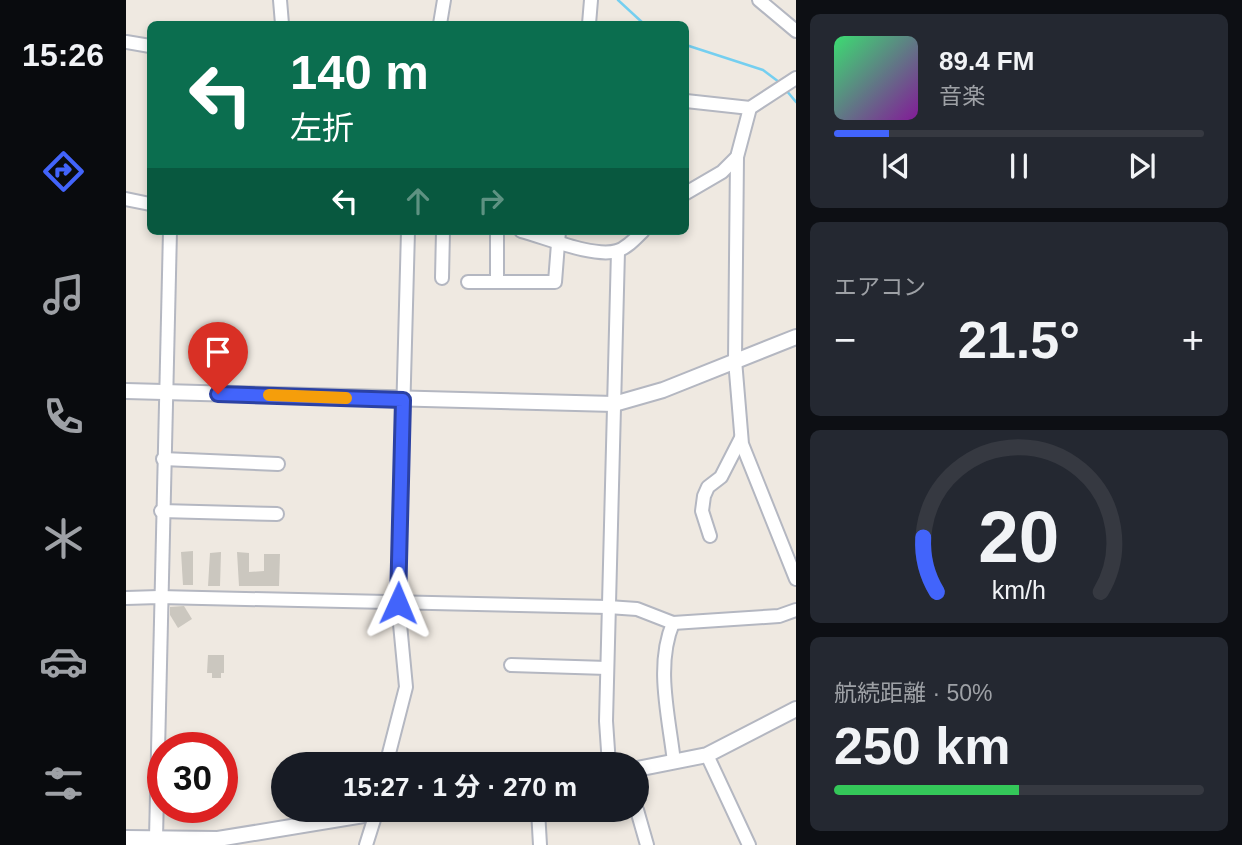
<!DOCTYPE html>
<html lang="ja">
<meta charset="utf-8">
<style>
:root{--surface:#171b24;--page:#242831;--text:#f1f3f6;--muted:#9ea1a6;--line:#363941;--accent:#4264fb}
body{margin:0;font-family:Arial,"Noto Sans JP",sans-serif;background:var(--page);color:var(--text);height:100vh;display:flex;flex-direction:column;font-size:26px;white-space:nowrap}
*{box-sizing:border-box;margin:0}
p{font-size:23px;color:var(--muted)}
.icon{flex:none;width:38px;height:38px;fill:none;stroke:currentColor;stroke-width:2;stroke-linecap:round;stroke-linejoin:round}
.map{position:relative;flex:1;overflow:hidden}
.panel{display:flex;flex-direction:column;gap:14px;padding:14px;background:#0d0f14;width:446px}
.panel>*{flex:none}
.hud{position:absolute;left:21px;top:21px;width:542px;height:214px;border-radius:10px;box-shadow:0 4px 10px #0003;background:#0b6e4f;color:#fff;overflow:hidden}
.speed{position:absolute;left:21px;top:732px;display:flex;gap:14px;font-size:35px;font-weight:700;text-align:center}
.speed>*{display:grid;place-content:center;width:91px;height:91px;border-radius:50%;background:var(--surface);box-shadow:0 4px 10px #0003;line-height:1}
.speed .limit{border:10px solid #d22;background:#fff;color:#111}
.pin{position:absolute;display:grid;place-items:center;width:60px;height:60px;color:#fff;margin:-72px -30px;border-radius:50% 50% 50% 0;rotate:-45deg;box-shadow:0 0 7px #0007}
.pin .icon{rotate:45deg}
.me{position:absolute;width:77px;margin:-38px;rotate:1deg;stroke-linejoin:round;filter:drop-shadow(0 0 5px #0008)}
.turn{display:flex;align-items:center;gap:24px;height:147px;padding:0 28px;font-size:32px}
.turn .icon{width:91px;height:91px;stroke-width:2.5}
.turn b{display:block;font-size:49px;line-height:60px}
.lanes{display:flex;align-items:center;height:66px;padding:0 28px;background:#0003;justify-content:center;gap:35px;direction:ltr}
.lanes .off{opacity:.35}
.big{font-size:52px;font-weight:700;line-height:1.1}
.panel .tile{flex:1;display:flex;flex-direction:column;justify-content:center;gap:10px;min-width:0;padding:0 24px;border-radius:10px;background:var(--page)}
.panel .dial{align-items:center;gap:0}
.dial svg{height:182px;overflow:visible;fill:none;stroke:var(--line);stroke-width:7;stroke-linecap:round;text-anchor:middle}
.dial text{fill:var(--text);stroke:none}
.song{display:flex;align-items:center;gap:21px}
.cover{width:84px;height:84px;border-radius:10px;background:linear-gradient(135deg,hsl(140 70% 55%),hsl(290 70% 35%))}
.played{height:7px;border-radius:4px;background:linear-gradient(90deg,var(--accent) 15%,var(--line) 15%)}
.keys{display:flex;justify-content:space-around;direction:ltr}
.heat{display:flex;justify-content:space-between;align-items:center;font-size:38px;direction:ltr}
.charge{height:10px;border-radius:5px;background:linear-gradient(90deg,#34c759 50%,var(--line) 0)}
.trip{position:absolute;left:145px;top:752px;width:378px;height:70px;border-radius:35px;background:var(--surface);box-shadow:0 4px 10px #0003;font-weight:700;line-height:70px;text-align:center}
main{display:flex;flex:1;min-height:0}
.tabs{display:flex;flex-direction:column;width:126px;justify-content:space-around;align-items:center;background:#090b0e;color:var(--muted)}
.tabs .icon{width:49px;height:49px}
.tabs .current{color:var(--accent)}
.tabs b{font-size:32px;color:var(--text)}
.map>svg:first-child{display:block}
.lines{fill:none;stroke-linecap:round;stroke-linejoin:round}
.stream{stroke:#75cff0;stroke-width:2.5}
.building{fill:#cbc7bf}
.minor-casing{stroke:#b4b7c1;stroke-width:16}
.tertiary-casing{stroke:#b4b7c1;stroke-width:18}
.minor{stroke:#fff;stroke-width:12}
.tertiary{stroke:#fff;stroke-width:14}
.route-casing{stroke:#2b41a3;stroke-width:18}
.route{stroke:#4264fb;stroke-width:12}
.slow{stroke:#f59e0b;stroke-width:12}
</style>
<main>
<nav class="tabs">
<b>15:26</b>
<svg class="icon current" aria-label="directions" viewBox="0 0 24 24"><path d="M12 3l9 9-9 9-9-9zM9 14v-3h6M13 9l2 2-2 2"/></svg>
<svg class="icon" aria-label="music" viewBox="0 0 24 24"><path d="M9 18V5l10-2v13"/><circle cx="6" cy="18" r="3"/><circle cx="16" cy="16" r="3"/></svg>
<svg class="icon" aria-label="phone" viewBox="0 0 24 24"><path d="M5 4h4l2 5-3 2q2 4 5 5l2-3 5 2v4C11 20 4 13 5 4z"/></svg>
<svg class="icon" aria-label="climate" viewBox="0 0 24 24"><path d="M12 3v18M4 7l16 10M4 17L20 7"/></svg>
<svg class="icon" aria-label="car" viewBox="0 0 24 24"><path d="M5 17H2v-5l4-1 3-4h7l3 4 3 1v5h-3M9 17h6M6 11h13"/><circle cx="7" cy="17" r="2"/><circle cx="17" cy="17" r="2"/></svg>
<svg class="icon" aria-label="filters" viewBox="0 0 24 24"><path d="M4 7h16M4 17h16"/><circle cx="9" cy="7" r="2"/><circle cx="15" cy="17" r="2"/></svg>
</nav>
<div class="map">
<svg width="670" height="845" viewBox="0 0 670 845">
<rect width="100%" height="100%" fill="#efe9e1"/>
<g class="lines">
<g class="stream">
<polyline points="492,0 518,24"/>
<polyline points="560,45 637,70 653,82"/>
<polyline points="660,90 670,102"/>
</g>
</g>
<g class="building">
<polygon points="67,551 67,585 57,585 55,552"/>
<polygon points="95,552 94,586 82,586 84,553"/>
<polygon points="111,552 123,553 123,572 138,571 138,554 154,554 153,586 113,586"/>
<polygon points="58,606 66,619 52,628 44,615 44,607"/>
<polygon points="82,655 98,655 98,673 95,673 95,678 86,678 86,673 81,673"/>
</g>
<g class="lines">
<g class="minor-casing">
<g id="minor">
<polyline points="154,0 156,24"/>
<polyline points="633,0 670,31"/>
<polyline points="314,24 318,0"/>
<polyline points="463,24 465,0"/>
<polyline points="0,42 24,46"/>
<polyline points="560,101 624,108"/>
<polyline points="611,157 609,360 616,444 670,579"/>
<polyline points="560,193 596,172 611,157 624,108 670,78"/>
<polyline points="0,199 24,204"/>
<polyline points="371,231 371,282"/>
<path d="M 395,231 C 419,237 467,258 491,251 C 501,248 510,238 517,231"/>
<polyline points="316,278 317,231"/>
<polyline points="342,282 429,282 433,231"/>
<polyline points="37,459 152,464"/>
<polyline points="35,511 151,514"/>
<polyline points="584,536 576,511 578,496 582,487 595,477 615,438"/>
<polyline points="0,598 33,597 482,607 511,609 547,623 653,616 670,610"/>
<path d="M 547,623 C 529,666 543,717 548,762"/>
<polyline points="385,665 481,668"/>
<polyline points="581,755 623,845"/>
<polyline points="260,765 280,687 272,603 282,231"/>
<polyline points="483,765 480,721 492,251"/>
<polyline points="412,810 414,845"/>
<polyline points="511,810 521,845"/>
<polyline points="30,838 44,231"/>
<polyline points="240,845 251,810"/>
</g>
</g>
<g class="tertiary-casing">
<g id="tertiary">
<polyline points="0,391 488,404 537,390 670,337"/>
<polyline points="511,769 581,755 670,709"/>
<polyline points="0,838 92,839 268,810"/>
</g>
</g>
<use href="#minor" class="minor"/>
<use href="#tertiary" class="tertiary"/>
</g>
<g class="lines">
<g class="route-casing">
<polyline id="route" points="92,394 277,400 272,603"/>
</g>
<use href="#route" class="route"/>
<polyline class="slow" points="143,395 220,398"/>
</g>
</svg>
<div class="speed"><div class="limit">30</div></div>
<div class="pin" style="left:92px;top:394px;background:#d93025"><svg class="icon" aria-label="arrive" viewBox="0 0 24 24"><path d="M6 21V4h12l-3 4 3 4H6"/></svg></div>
<svg class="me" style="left:272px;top:603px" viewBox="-20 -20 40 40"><path d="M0-17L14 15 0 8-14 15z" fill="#4264fb" stroke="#fff" stroke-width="4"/></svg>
<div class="trip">15:27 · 1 分 · 270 m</div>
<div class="hud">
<div class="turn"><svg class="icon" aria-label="left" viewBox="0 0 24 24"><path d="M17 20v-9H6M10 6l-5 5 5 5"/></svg><div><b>140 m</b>左折</div></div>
<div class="lanes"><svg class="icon" aria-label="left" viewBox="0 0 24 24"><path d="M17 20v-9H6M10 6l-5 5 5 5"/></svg><svg class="icon off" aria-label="ahead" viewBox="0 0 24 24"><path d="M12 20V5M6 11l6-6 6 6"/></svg><svg class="icon off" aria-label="right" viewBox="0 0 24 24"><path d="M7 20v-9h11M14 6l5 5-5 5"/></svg></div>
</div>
</div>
<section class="panel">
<div class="tile">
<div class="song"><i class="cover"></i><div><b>89.4 FM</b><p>音楽</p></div></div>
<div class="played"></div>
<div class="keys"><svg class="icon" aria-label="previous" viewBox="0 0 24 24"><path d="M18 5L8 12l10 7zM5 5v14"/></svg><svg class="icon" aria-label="pause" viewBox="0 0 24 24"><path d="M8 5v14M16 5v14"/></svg><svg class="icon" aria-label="next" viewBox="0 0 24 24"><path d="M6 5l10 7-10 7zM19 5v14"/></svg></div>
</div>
<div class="tile"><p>エアコン</p>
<div class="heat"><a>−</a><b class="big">21.5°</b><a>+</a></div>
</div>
<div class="tile dial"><svg viewBox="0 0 100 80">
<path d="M14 69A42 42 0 1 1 86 69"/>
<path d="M14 69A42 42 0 0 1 8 45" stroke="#4264fb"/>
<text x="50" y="56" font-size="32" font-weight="700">20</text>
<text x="50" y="72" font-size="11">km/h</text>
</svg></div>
<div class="tile"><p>航続距離 · 50%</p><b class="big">250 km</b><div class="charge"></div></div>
</section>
</main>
